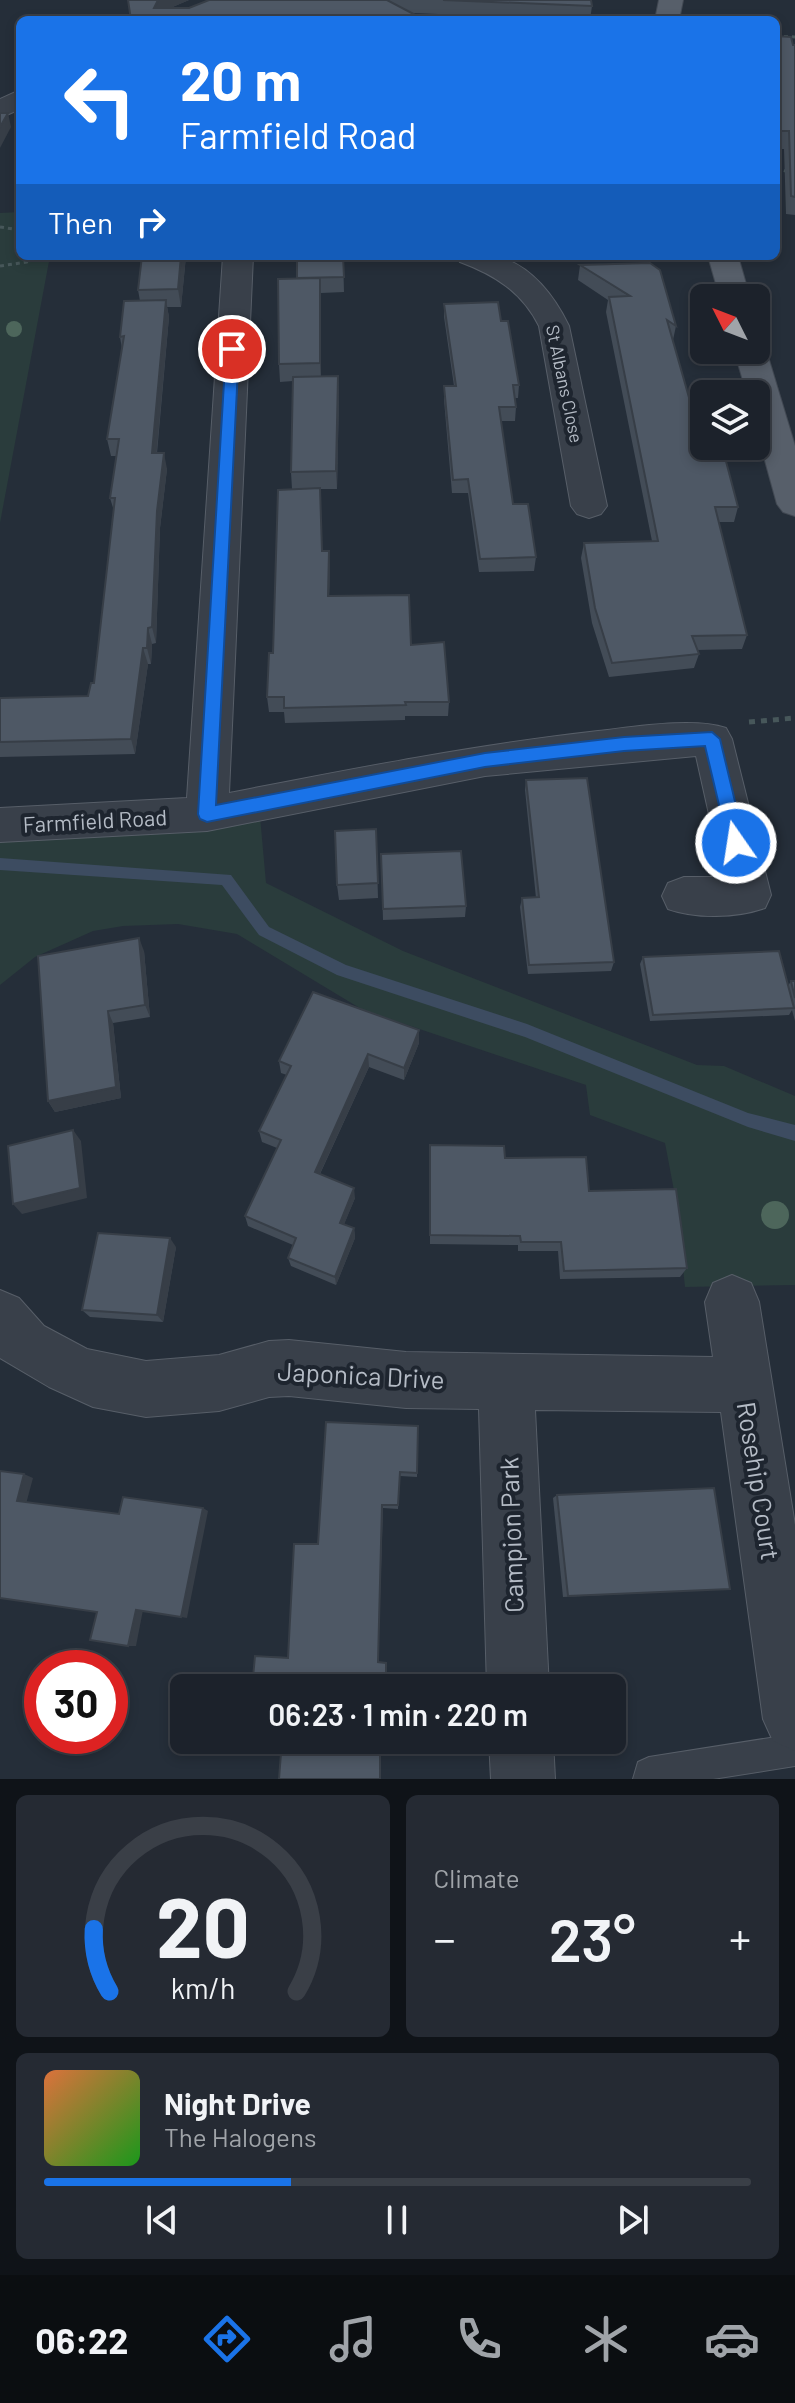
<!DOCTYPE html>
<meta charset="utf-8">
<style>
:root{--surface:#1c222b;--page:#252a33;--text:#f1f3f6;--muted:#a0a4a9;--line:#3a3f47;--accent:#1a73e8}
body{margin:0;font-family:Barlow,sans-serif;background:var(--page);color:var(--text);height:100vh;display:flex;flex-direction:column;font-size:30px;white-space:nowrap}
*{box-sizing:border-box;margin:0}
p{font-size:26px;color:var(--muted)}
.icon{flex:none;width:44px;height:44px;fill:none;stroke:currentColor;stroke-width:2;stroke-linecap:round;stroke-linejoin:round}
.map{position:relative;height:1779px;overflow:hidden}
.details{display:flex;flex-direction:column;gap:16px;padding:16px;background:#0f1318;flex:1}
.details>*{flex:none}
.hud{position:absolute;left:16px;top:16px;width:764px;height:244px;border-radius:12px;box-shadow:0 4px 12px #0003,0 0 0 2px var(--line);background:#1a73e8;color:#fff;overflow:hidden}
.needle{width:52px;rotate:312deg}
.fabs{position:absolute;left:690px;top:284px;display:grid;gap:16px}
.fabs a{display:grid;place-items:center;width:80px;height:80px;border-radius:12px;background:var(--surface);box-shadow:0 4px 12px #0003,0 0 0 2px var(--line);font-size:40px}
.speed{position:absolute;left:24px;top:1650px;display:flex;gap:16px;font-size:40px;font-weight:700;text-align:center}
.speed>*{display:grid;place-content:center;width:104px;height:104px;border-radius:50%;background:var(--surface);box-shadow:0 4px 12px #0003,0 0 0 2px var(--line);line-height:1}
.speed .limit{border:12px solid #d22;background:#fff;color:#111}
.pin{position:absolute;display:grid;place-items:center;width:68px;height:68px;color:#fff;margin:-34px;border:4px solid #fff;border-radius:50%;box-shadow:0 2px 8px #0007}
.me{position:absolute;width:88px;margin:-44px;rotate:347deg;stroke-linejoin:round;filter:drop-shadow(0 0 6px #0008)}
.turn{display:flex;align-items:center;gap:28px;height:168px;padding:0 32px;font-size:36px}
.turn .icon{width:104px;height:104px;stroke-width:2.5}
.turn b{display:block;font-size:56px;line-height:68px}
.then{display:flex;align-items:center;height:76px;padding:0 32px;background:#0003;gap:16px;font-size:30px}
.big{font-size:60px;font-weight:600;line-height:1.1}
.details .tile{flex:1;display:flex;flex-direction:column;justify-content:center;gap:12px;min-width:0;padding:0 28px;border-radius:12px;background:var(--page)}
.details .dial{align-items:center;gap:0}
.dial svg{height:208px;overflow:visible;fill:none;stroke:var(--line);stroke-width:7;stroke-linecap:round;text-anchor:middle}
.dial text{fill:var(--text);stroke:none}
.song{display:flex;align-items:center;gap:24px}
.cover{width:96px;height:96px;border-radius:12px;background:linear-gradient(135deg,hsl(20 70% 55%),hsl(120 70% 35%))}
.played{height:8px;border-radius:4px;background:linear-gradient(90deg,var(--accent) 35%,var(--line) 35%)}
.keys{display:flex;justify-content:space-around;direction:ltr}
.heat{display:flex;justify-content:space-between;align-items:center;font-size:44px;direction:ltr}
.details .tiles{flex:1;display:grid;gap:16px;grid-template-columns:1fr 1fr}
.tile:last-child{grid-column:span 2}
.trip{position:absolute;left:170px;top:1674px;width:456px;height:80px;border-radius:12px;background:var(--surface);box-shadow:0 4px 12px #0003,0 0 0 2px var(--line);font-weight:600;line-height:80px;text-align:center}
.tabs{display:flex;height:128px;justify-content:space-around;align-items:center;background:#0b0e11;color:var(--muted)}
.tabs .icon{width:56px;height:56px}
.tabs .selected{color:var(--accent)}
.tabs b{font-size:36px;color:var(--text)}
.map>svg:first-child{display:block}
.green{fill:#2a3c3c}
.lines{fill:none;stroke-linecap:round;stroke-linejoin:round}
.stream{fill:#3d4c61;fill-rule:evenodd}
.service-casing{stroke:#575e68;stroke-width:2}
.minor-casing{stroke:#575e68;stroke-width:2}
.primary-casing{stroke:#424953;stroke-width:2}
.path-far1{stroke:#47575a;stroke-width:3;stroke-dasharray:4 4;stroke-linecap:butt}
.path{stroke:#47575a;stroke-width:5;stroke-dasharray:6 6;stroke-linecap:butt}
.service{fill:#39404a;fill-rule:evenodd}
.minor{fill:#39404a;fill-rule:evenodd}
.primary{fill:#575f6a;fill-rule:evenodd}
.tree{fill:#4d665b}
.wall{fill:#434c57}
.shaded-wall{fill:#373e47}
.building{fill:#4e5865;stroke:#373e47;stroke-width:2}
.route{fill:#1a73e8;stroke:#114b97;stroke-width:2}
.labels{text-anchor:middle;stroke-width:8;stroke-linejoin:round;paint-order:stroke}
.far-street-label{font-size:18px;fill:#b4bbc5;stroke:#1e252f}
.street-label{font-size:22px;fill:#b4bbc5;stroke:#1e252f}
.near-street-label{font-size:26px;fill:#b4bbc5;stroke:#1e252f}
</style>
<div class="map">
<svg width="795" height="1779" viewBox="0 0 795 1779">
<rect width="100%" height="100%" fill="#252e39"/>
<g class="green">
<polygon points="20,212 20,256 50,256 0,523 0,213"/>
<polygon points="259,805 266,883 403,951 697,1065 724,1066 795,1096 795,1285 685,1287 676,1201 665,1143 590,1115 586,1085 363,1010 237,934 178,924 123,926 93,931 35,957 0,985 0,825"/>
</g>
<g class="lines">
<polygon class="stream" points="0,858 231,875 269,927 346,965 527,1024 748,1113 795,1125 795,1141 748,1127 525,1037 337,975 259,935 222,885 0,870"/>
<g class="service-casing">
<polygon id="service" points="795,1734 795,1766 713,1779 633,1779 638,1762 649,1757"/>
</g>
<g class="minor-casing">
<g id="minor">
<polygon points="20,90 20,109 0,118 0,99"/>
<path d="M 223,256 L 253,256 L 229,793 C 352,769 474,745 598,731 C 634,727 693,717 726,728 L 732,739 L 771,895 L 765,908 C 737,918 696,919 668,909 L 662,896 L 668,883 L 684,877 L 723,877 L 696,756 L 485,776 L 207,831 L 0,842 L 0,808 L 187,798 Z"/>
<path d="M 455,256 C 469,256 486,253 499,257 C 532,266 555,297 569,326 L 607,506 L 601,514 L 589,518 L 577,514 L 571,506 L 539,326 C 522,292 495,275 460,262 Z"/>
<polygon points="732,1275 751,1283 759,1302 795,1525 795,1751 773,1741 763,1719 721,1412 535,1410 549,1688 487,1688 479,1409 406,1408 289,1396 269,1397 219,1411 146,1417 93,1407 49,1387 0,1358 0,1290 19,1298 44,1326 87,1349 146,1361 219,1355 269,1341 289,1340 406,1352 713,1357 705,1302 713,1283"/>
<polygon points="489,1740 553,1740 555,1779 491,1779"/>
</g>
</g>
<g class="primary-casing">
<g id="primary">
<polygon points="659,0 683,0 679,20 655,20"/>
<polygon points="708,256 738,256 750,298 720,298"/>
<polygon points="756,342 766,350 795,446 795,516 783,512 777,504 756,428 756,394 747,394 734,350 756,350"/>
</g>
</g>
<g class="path-far1">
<polyline points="776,36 795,37"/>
<polyline points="776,169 795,173"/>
<polyline points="0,227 20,230"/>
<polyline points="0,266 27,262 38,256"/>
</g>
<polyline class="path" points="749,722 795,718"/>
<use href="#service" class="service"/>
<use href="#minor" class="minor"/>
<use href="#primary" class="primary"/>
</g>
<g class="tree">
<circle cx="14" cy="329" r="8"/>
<circle cx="775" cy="1215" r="14"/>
</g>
<g class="wall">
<polygon points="128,0 189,0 170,8 189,8 209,0 591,0 592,6 590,20 412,13 131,20"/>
<polygon points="776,36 795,45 795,215 786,214 784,149 776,149"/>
<polygon points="186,256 181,307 167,307 169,317 157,453 167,469 160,528 156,643 152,644 151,664 148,664 135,754 0,757 0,698 88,696 94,683 114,511 110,498 116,456 111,456 107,439 122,349 120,337 140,301 138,290"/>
<polygon points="343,256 344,292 321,293 321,377 338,376 339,395 337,489 320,489 322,551 330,566 329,596 411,645 449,702 448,716 405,716 405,720 285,723 284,712 269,712 267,697 292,489 291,472 293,381 280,382 279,364 297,279"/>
<polygon points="580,265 676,326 673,340 692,408 738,507 734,522 719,522 747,635 742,649 697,650 699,654 694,668 609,677 592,623 581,558 584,543 652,541 606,312 608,300 578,280"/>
<polygon points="444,304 501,321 519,385 518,398 515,398 516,407 515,421 501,421 513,504 536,557 534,571 479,572 468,493 452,493 444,400 444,386 454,386 444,317"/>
<polygon points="526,780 614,962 611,971 528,974 520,907 522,898 536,898 525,790"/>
<polygon points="376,829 378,898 339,900 337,885"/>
<polygon points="381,854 466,906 465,917 383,920"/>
<polygon points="144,951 150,1017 113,1023 121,1098 55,1112 48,1101"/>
<polygon points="643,957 788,986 791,981 795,981 795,1021 792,1010 789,1015 650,1021 640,964"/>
<polygon points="419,1030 419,1043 404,1080 369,1067 320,1174 355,1198 344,1224 354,1228 355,1238 336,1285 291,1266 288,1258 293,1245 248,1226 245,1216 277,1148 262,1142 259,1131 287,1075 281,1073 279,1061"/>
<polygon points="430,1145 505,1158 589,1191 687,1268 680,1277 560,1279 558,1251 518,1251 518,1245 430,1244"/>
<polygon points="176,1247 163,1322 90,1317 82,1310"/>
<polygon points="326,1422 417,1473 417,1477 400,1476 398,1509 383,1508 378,1662 387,1662 386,1688 255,1656 288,1657 318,1544"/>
<polygon points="557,1495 730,1589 563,1597 553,1498"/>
</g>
<g class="shaded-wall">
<polygon points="158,0 189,0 161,12 154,8"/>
<polygon points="8,113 11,127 0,148 0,127"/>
<polygon points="181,256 186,256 181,307 178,289"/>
<polygon points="320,278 321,297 321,381 320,363"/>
<polygon points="166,300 169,317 155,470 152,453"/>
<polygon points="338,376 339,395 337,489 336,471"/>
<polygon points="164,453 167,469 160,528 156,643 152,627 157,511"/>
<polygon points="329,551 330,566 329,611 328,596"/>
<polygon points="148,628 152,644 151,664 147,648"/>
<polygon points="143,648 148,664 135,754 131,739"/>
<polygon points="139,938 144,951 150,1017 145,1005"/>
<polygon points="108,1011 113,1023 121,1098 55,1112 48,1101"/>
<polygon points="419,1030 419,1043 404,1080 404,1068"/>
<polygon points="368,1054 369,1067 316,1182 315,1172"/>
<polygon points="73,1130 81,1141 87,1198 22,1214 13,1204"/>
<polygon points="354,1188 355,1198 341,1232 340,1223"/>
<polygon points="354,1228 355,1238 336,1285 335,1277"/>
<polygon points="170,1238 176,1247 163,1322 157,1315"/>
<polygon points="24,1474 33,1478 26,1504 17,1501"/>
<polygon points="203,1508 208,1511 187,1618 181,1617"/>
<polygon points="136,1610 143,1610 136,1646 128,1646"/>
</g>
<g class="building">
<polygon points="128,0 158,0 154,8 189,8 209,0 387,0 425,20 131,20"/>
<polygon points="443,0 591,0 592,6"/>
<polygon points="776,36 791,37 793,45 795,45 795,197 791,196 789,131 776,131"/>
<polygon points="0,113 8,113 0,127"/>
<polygon points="142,256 181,256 178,289 138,290"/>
<polygon points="297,256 343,256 344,277 297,278"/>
<polygon points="650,263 660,270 676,326 667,320 692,408 704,408 704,446 722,446 738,507 715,507 747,635 692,636 699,654 612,663 595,608 584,543 658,541 609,297 630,296 580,265"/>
<polygon points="320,278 320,363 279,364 278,279"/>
<polygon points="166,300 152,453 164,453 157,511 152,627 148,628 147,648 143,648 131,739 0,742 0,698 88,696 91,683 94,683 115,498 110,498 119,439 107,439 124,336 120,337 124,301"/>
<polygon points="498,302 501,321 508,321 519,385 513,385 516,407 499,407 513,504 528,504 536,557 480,559 468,479 453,480 444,386 456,386 444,304"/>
<polygon points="338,376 336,471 291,472 293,377"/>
<polygon points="320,488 322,551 329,551 328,596 409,595 411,645 444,642 449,702 405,702 406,705 284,708 284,697 267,697 269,653 273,653 278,490"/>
<polygon points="587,778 614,962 529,965 522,898 539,897 526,780"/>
<polygon points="376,829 378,883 337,885 335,831"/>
<polygon points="461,851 466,906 383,909 381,854"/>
<polygon points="139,938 145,1005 108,1011 116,1087 48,1101 38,956"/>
<polygon points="779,951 794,1008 653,1015 643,957"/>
<polygon points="791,981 795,981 795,998"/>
<polygon points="313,992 419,1030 404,1068 368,1054 315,1172 354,1188 340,1223 354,1228 335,1277 288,1258 296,1238 245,1216 281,1140 259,1131 291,1066 279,1061"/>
<polygon points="73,1130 80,1188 13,1204 8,1146"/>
<polygon points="430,1145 504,1146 505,1158 586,1157 589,1191 676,1189 687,1268 564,1271 561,1242 521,1242 520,1236 430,1235"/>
<polygon points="98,1233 170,1238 157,1315 82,1310"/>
<polygon points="326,1422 418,1426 417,1473 400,1472 398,1505 382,1505 378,1662 386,1663 386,1688 252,1688 255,1656 288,1658 294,1544 318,1544"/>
<polygon points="0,1471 24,1474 17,1501 119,1514 123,1497 203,1508 181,1617 136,1610 128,1646 90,1640 97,1612 0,1598"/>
<polygon points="714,1488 730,1589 568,1596 557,1495"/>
<polygon points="282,1740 380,1740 380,1779 279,1779"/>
</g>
<polygon class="route" points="232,345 239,349 216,805 485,753 624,737 712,732 720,739 745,843 743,848 730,848 728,843 705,746 624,751 485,767 207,822 200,819 198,814 226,349"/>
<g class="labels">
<g class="far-street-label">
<text transform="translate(564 384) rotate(78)" y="6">St Albans Close</text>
</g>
<g class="street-label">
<text transform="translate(95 821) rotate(-3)" y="8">Farmfield Road</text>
</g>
<g class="near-street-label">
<text transform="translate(361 1376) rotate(3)" y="9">Japonica Drive</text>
<text transform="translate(758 1481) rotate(81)" y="9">Rosehip Court</text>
<text transform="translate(512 1535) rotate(-92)" y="9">Campion Park</text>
</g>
</g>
</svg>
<div class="fabs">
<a><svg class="needle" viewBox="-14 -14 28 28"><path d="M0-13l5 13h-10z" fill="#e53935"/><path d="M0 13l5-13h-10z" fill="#a0a4a9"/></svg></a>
<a><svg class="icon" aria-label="layers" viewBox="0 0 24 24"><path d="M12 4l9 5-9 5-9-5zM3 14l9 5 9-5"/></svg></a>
</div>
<div class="speed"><div class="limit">30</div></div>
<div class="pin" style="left:232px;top:349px;background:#d93025"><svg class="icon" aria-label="arrive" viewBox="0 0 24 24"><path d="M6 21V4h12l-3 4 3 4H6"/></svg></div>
<svg class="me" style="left:736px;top:843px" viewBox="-20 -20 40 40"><circle r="17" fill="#1a73e8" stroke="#fff" stroke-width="3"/><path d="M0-11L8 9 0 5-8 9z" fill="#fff"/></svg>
<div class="trip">06:23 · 1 min · 220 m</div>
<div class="hud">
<div class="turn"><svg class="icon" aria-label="left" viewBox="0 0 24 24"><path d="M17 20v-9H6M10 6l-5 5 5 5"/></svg><div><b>20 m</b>Farmfield Road</div></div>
<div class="then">Then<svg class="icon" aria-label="right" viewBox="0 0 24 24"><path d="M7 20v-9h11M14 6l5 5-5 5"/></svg></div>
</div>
</div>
<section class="details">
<div class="tiles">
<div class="tile dial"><svg viewBox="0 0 100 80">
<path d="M14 69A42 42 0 1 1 86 69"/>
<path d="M14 69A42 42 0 0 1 8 45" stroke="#1a73e8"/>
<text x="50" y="56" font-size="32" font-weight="700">20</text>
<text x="50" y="72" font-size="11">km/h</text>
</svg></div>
<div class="tile"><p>Climate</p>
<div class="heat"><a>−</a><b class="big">23°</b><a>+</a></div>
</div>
<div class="tile">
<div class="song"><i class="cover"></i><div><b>Night Drive</b><p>The Halogens</p></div></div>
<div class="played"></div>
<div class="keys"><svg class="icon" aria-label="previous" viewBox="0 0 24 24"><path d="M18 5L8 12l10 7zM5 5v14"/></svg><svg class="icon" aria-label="pause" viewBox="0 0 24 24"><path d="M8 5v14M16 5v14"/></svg><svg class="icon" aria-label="next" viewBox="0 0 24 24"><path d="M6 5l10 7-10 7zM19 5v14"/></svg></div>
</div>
</div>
</section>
<nav class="tabs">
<b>06:22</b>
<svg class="icon selected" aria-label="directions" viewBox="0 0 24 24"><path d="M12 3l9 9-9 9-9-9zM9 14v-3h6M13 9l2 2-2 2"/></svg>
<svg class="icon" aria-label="music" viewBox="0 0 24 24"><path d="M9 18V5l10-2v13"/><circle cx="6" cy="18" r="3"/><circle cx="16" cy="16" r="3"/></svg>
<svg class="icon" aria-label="phone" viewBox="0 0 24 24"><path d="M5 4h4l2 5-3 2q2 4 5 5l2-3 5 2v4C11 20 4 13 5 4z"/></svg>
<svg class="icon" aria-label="climate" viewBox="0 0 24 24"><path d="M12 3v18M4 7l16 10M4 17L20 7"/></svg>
<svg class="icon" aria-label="car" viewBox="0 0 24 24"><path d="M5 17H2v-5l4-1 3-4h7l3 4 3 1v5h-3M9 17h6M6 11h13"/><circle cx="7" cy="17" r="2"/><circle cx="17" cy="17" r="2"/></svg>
</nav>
